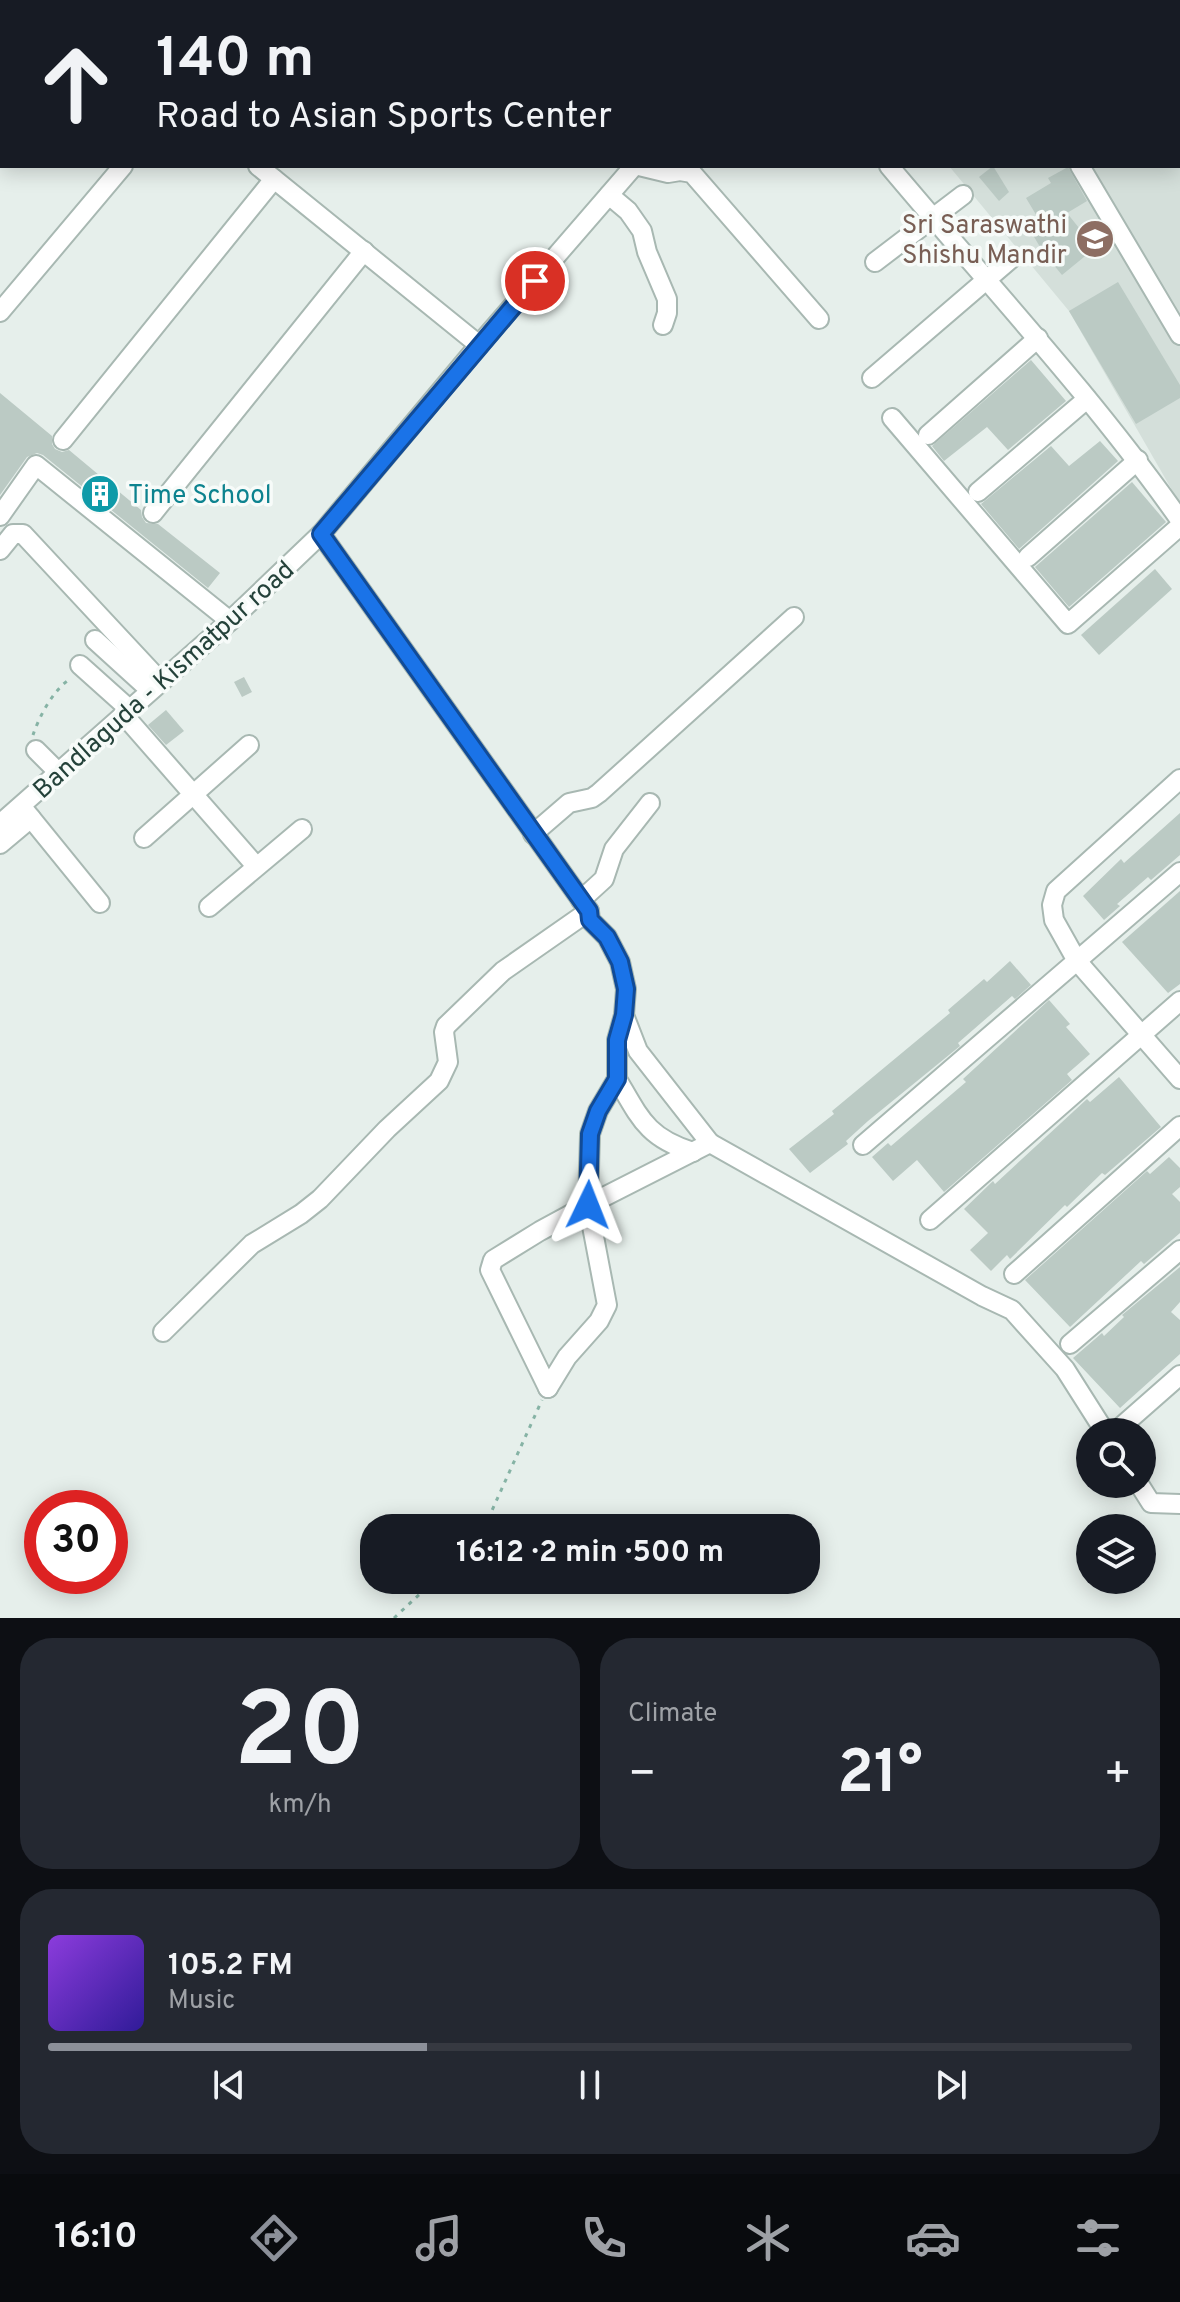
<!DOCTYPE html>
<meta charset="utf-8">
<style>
:root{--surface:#171b24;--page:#242831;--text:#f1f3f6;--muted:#9ea1a6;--line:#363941;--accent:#8c9099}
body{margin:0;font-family:Overpass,sans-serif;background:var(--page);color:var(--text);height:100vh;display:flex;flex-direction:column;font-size:30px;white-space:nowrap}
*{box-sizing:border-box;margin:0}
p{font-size:26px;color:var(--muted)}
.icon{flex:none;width:44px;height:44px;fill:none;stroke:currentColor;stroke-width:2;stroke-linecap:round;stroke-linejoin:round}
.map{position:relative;height:1618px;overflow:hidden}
.sheet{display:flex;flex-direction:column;gap:20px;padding:20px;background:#0d0f14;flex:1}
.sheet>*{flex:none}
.top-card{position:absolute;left:0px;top:0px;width:1180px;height:168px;box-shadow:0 4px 20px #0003;background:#171b24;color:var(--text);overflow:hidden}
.controls{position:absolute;left:1076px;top:1418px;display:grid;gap:16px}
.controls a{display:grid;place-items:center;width:80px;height:80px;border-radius:50%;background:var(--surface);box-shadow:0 4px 20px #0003;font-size:40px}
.speed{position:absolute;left:24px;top:1490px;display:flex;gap:16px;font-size:40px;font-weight:700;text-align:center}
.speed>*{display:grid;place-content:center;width:104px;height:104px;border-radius:50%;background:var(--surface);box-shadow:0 4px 20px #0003;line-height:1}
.speed .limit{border:12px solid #d22;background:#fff;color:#111}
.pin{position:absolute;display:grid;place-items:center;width:68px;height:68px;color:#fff;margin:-34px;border:4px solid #fff;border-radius:50%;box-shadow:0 2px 8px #0007}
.me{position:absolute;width:88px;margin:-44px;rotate:2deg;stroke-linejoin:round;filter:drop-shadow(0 0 6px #0008)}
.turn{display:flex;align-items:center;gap:28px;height:168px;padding:0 24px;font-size:36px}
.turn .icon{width:104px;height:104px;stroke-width:2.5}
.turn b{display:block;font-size:56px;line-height:68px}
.big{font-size:60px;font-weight:700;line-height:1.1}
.sheet .card{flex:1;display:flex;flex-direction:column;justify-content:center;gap:12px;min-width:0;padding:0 28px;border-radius:32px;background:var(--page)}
.sheet .dial{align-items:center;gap:0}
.dial b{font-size:104px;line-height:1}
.song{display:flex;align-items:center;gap:24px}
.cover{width:96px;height:96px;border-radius:12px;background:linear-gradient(135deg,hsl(270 70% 55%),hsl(250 70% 35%))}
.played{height:8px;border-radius:4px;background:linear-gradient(90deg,var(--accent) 35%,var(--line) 35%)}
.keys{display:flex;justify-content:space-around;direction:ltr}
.heat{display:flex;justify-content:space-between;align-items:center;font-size:44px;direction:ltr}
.sheet .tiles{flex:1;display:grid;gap:20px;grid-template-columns:1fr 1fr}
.card:last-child{grid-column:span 2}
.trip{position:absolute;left:360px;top:1514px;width:460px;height:80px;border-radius:32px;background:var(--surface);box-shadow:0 4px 20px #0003;font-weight:700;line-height:80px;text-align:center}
.dock{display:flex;height:128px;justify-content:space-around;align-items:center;background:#090b0e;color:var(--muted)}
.dock .icon{width:56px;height:56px}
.dock .current{color:var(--accent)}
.dock b{font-size:36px;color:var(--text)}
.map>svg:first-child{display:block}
.built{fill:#d4dfda}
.building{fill:#bbcac4}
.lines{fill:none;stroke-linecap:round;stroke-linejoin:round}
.minor-casing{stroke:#a8b8b2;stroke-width:22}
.path{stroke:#86b3a5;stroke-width:3;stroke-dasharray:4 6;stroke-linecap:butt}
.minor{stroke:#fff;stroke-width:18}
.route-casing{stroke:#114b97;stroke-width:20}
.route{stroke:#1a73e8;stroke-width:14}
.labels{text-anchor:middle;stroke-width:7;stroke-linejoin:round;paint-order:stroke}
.education-label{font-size:26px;fill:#785e54;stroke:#f7fbf9;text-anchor:end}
.culture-label{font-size:26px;fill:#0d838f;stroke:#f7fbf9;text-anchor:start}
.street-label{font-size:26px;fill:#24423a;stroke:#f7fbf9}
</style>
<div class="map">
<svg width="1180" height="1618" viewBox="0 0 1180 1618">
<rect width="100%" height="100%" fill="#e6efeb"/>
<polygon class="built" points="810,0 1180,0 1180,504 1069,311 949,166 1178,166 1178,2"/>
<g class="building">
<polygon points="993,166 1009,192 999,201 979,177"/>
<polygon points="1068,167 1087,201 1067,213 1095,248 1062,275 1043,252 1030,230 1041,223 1026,198 1051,183 1048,178"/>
<polygon points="1118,282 1180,385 1180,398 1136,424 1069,311"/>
<polygon points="1031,360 1066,401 1008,450 987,427 944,461 932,446"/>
<polygon points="0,393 52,436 52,444 55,449 62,452 69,450 141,510 142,517 146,523 158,524 220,573 208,588 43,455 37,453 27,457 0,495"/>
<polygon points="1100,441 1118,461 1019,549 981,504 1051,446 1069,466"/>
<polygon points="1132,482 1166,522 1069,607 1035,567"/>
<polygon points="1155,569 1172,589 1099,655 1081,635"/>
<polygon points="244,677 252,692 242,697 234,682"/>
<polygon points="166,710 184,731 166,745 148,725"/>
<polygon points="1180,813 1180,855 1151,880 1148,877 1117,904 1120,906 1104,920 1083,896 1121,859 1124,863"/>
<polygon points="1180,891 1180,984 1168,993 1122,942"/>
<polygon points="1010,961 1031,985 1015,999 1012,996 958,1043 960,1046 868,1121 846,1141 848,1144 810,1173 789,1149 834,1114 832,1111 950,1013 948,1010 984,979 987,982"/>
<polygon points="1049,1000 1070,1024 1066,1027 1090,1054 1067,1074 1072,1080 944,1192 917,1160 893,1181 872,1157 888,1143 891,1146 966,1082 963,1079"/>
<polygon points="1119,1077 1161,1127 1105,1175 1102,1173 1067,1207 1065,1205 1010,1259 1007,1255 991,1271 970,1250 988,1233 964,1209 993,1181 995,1184 1087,1099 1090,1102"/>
<polygon points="1169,1157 1180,1168 1180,1187 1172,1194 1180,1202 1180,1233 1144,1264 1141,1261 1070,1327 1025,1280 1147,1171 1150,1174"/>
<polygon points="1180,1267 1180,1302 1171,1312 1180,1320 1180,1354 1120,1408 1073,1358 1102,1333 1104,1336 1124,1317 1122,1315"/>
</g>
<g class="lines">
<g class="minor-casing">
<g id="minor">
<polyline points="55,0 58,2"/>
<polyline points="750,0 752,2"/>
<polyline points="978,0 979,2"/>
<polyline points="729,2 730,0"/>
<polyline points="1091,2 1093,0"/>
<polyline points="0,6 2,4"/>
<polyline points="0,147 2,145"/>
<polyline points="258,166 479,345"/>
<polyline points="639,166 668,173 680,171 692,173 819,319"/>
<path d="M 889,166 C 987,283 1092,395 1180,520"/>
<polyline points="1080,166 1180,335"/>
<polyline points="609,195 628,211 642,231 647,252 667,299 667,313 663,325"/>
<polyline points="875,262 963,195"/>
<polyline points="0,312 123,166"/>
<polyline points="872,378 1013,257"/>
<polyline points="892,418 1068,624 1180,526"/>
<polyline points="928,435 1038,338"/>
<polyline points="63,440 274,179"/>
<polyline points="978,492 1087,399"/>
<polyline points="153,513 364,251"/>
<polyline points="0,516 36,465 230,621"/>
<polyline points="321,534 589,911 590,920 607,937 620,962 626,989 624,1015 638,1051 710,1143 588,1205 607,1305 599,1321 567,1357 548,1388"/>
<polyline points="0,550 13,534 23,534 160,681"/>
<polyline points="1028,557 1138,460"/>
<polyline points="95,640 150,690"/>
<polyline points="80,665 128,708"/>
<polyline points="123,714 256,866"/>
<polyline points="36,750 59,773"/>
<polyline points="1180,779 1056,891 1052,905 1054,920 1077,961 1180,1079"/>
<polyline points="22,807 100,903"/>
<polyline points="0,824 230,621 321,534 479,345 634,166"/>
<polyline points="533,834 569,803 592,798 599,793 794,617"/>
<polyline points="144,838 249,745"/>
<polyline points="0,844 31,818"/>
<polyline points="581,900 604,879 614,849 650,803"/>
<polyline points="209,907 302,829"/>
<path d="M 617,1079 C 640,1118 647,1138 693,1152"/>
<polyline points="710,1143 982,1296 1012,1310 1065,1369 1105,1432"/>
<polyline points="863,1145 1180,872"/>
<polyline points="930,1220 1180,1001"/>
<polyline points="1014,1274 1180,1126"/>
<polyline points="163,1332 252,1244 301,1214 320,1199 387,1129 439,1081 448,1062 444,1032 446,1026 503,971 589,911"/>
<polyline points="1070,1344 1180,1250"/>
<polyline points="548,1388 490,1270 493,1260 540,1231 588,1205 590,1134 598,1111 617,1079 617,1040 624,1015"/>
<polyline points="1122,1426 1180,1375"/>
<polyline points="1139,1484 1151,1503 1180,1504"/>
</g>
</g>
<g class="path">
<polyline points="530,0 530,2"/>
<path d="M 33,735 C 39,717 53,690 70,679"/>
<polyline points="484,1528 542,1400"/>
<polyline points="394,1618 435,1580"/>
</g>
<use href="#minor" class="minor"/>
</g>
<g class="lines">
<g class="route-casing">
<polyline id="route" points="535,281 321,534 589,911 590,920 607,937 620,962 626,989 624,1015 617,1040 617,1079 598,1111 590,1134 588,1205"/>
</g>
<use href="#route" class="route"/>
</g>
<defs>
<g id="school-disc" transform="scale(2)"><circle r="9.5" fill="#8d6e63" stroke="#f7fbf9"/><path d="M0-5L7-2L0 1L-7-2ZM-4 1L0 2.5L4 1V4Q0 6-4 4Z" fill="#fff"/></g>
<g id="building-disc" transform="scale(2)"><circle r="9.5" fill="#0f9aa8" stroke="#f7fbf9"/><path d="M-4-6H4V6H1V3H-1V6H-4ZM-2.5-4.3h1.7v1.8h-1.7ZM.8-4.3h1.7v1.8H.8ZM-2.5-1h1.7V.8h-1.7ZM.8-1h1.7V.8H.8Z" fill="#fff"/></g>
</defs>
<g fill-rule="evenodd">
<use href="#school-disc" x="1095" y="239"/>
<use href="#building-disc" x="100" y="494"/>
</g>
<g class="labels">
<g class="education-label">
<text x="1067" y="233">Sri Saraswathi<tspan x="1067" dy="30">Shishu Mandir</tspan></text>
</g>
<g class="culture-label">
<text x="128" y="503">Time School</text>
</g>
<g class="street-label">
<text transform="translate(163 679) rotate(-42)" y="9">Bandlaguda - Kismatpur road</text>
</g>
</g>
</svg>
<div class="controls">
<a><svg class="icon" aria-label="search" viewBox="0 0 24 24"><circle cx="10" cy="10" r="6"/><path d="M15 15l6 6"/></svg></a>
<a><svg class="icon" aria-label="layers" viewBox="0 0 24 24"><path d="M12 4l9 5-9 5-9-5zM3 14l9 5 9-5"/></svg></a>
</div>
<div class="speed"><div class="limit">30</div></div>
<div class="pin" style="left:535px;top:281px;background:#d93025"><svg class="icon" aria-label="arrive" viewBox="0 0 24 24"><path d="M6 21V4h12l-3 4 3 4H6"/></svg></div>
<svg class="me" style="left:588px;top:1205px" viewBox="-20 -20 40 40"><path d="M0-17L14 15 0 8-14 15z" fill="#1a73e8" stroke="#fff" stroke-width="4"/></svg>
<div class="trip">16:12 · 2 min · 500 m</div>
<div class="top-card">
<div class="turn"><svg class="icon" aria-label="ahead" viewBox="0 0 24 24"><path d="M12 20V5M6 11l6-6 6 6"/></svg><div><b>140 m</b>Road to Asian Sports Center</div></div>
</div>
</div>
<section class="sheet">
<div class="tiles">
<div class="card dial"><b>20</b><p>km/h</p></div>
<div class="card"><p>Climate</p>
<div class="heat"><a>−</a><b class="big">21°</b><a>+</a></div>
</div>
<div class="card">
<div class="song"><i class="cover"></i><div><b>105.2 FM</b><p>Music</p></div></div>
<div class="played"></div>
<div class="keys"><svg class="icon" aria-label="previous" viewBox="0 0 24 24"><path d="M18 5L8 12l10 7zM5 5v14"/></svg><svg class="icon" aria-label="pause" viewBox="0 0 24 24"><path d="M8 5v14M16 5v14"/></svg><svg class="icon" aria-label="next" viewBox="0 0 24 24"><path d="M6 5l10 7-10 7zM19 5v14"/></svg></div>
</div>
</div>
</section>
<nav class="dock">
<b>16:10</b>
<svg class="icon current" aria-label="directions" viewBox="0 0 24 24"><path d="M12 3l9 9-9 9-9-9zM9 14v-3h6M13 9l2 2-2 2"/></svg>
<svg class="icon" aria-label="music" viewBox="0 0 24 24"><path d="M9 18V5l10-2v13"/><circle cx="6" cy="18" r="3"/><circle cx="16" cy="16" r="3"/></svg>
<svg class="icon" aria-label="phone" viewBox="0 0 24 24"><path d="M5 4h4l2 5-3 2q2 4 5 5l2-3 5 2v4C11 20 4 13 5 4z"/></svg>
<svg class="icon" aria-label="climate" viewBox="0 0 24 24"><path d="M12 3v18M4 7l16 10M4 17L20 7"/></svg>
<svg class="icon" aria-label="car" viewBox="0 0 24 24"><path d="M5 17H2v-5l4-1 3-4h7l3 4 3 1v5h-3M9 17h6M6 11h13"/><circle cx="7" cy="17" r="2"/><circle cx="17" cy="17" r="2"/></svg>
<svg class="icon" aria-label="filters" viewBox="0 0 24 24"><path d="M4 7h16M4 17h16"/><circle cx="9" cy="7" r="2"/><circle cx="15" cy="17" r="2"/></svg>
</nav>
